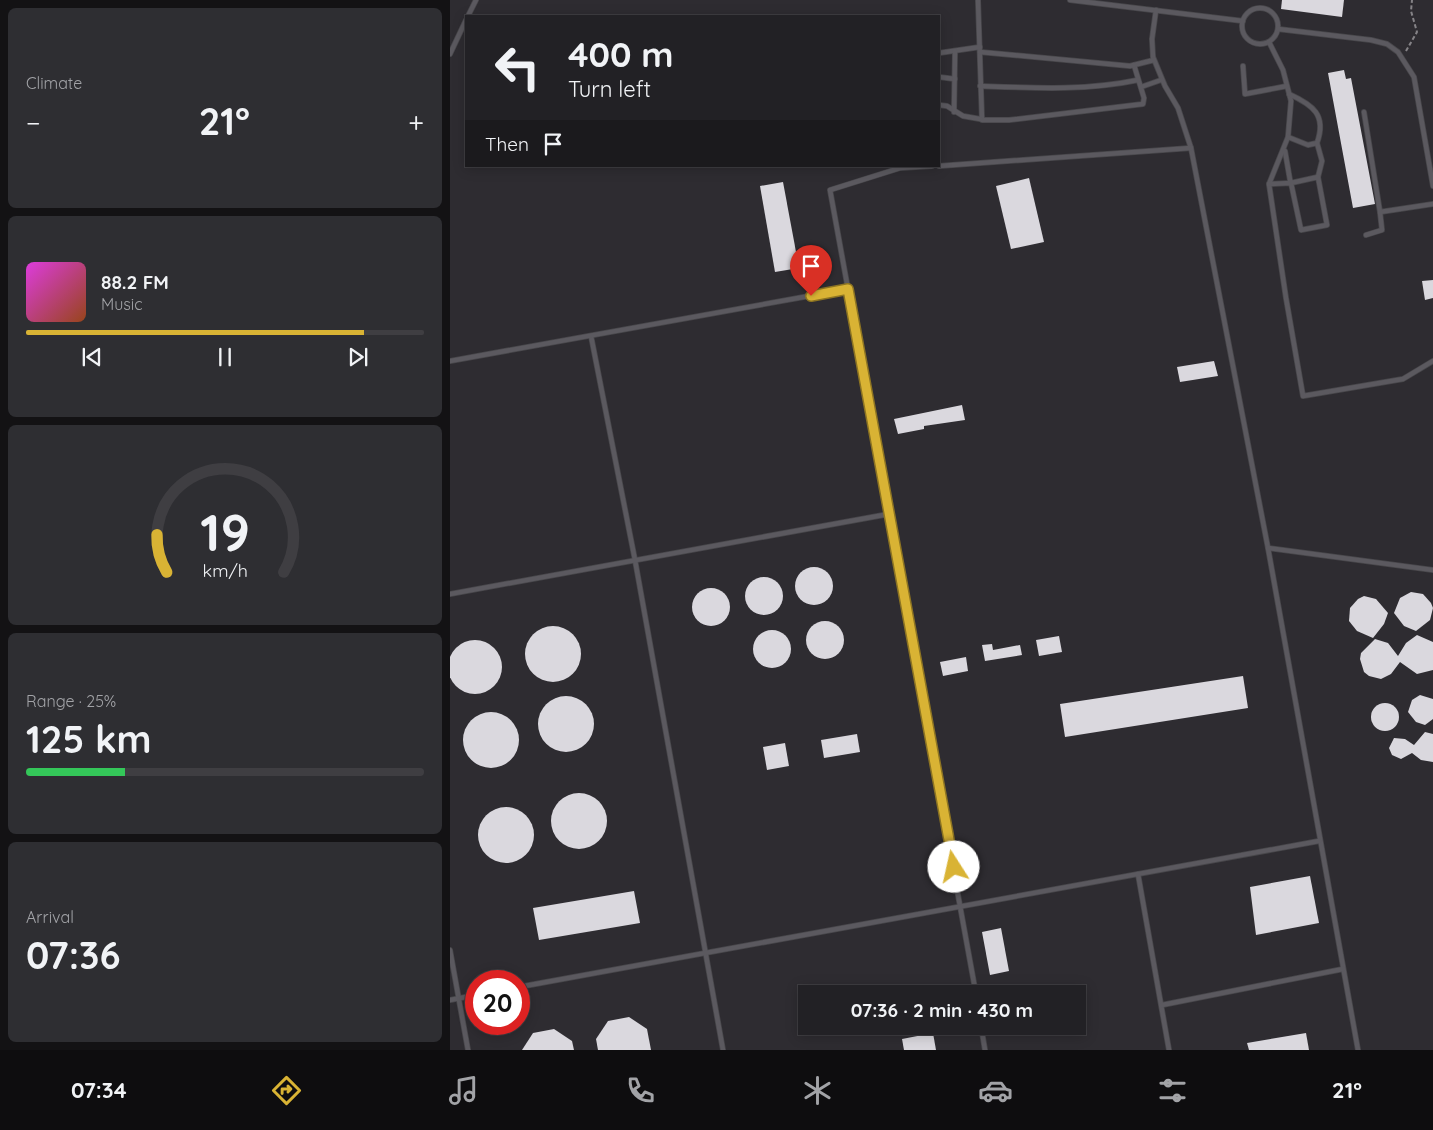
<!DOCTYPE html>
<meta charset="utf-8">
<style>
:root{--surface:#222125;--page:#2e2e32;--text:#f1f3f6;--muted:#a2a3a7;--line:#3f3e42;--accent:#d9b334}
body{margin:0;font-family:Quicksand,sans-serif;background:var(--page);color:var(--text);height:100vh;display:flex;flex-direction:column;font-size:19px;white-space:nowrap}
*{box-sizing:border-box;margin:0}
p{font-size:16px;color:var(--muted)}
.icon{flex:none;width:28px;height:28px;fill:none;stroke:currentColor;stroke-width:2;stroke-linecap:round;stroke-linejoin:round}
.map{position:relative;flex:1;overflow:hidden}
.details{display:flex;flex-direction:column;gap:8px;padding:8px;background:#131214;width:450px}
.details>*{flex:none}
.banner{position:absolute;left:15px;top:15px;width:475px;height:152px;border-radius:0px;box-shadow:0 2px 12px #0003,0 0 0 1px var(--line);background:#222125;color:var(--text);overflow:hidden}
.speed{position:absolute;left:15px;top:970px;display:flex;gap:10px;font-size:25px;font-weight:700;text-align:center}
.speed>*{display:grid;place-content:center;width:65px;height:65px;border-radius:50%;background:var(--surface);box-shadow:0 2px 12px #0003,0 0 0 1px var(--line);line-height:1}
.speed .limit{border:8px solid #d22;background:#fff;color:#111}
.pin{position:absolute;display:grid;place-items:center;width:42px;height:42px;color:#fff;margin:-51px -21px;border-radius:50% 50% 50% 0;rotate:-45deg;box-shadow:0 0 5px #0007}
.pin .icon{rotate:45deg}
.me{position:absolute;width:55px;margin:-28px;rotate:350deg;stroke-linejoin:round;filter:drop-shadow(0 0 4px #0008)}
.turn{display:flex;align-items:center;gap:18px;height:105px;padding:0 20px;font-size:22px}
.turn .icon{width:65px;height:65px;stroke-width:2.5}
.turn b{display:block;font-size:35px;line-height:42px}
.then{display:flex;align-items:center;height:48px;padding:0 20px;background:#0003;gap:10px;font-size:19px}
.big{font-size:38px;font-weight:700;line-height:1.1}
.details .card{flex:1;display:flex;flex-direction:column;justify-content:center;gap:8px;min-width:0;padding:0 18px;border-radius:8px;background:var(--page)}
.details .dial{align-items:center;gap:0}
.dial svg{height:130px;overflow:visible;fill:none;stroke:var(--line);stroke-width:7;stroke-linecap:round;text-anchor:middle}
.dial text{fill:var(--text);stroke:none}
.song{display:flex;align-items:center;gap:15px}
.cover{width:60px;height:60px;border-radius:8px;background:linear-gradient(135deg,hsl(300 70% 55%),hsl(20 70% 35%))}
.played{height:5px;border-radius:2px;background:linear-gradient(90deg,var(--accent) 85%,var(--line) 85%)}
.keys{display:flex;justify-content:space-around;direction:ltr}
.heat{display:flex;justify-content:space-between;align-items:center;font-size:28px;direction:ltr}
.charge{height:8px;border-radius:4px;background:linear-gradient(90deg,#34c759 25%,var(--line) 0)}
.trip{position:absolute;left:348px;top:985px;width:288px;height:50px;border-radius:0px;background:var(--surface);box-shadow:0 2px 12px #0003,0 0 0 1px var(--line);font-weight:700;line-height:50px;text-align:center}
.tab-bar{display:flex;height:80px;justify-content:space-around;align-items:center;background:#0e0d0f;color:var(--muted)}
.tab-bar .icon{width:35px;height:35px}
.tab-bar .on{color:var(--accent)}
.tab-bar b{font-size:22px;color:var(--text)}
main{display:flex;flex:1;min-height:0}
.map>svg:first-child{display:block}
.building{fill:#dad8de}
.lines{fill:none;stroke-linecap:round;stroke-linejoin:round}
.lane-casing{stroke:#48474b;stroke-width:6}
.path{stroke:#858387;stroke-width:2;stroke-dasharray:4 2.5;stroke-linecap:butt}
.lane{stroke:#5b595f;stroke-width:4.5}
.route-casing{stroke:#8d7422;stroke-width:12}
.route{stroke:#d9b334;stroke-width:9}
</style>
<main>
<section class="details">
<div class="card"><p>Climate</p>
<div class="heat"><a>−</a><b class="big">21°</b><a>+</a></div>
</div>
<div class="card">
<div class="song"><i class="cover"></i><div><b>88.2 FM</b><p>Music</p></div></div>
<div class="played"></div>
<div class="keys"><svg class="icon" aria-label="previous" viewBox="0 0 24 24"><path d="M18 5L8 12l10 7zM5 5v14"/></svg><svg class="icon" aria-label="pause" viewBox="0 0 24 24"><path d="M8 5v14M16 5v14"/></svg><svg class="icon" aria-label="next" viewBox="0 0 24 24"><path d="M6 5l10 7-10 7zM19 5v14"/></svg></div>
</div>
<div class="card dial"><svg viewBox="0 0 100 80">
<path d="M14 69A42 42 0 1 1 86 69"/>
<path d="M14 69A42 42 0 0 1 8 46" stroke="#d9b334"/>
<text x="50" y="56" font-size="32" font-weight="700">19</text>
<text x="50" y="72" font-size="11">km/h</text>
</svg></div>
<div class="card"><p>Range · 25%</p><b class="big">125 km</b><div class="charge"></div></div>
<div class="card"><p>Arrival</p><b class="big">07:36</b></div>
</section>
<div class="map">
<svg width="983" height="1050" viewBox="0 0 983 1050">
<rect width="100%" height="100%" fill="#2e2c31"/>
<g class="building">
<polygon points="832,0 894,0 892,17 831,9"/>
<polygon points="894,70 896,79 901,78 925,204 903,208 878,73"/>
<polygon points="579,178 594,242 561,249 546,186"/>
<polygon points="333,182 349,268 325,272 310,186"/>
<polygon points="983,280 983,298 975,300 972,281"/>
<polygon points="764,361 768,376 730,382 727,367"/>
<polygon points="512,405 515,420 474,426 474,429 448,434 444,419"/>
<circle cx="364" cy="586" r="19"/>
<circle cx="314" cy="596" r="19"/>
<circle cx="261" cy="607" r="19"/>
<polygon points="961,592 973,594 981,603 983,608 980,620 966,631 954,626 944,613 950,598"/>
<polygon points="914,596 926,599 938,613 934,624 923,638 907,631 899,621 900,608 908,599"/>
<circle cx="375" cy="640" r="19"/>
<circle cx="103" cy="654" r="28"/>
<circle cx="322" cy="649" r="19"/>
<polygon points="967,635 983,642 983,670 967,674 950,662 941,674 931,679 919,676 914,672 910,659 911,653 925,639 938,643 948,656 956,643"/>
<polygon points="609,636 612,652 589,656 586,640"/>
<circle cx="25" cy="667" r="27"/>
<polygon points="542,644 543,650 570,645 572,655 535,661 532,645"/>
<polygon points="516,657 518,671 493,676 490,662"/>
<polygon points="793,676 798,708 615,737 610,704"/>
<polygon points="970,695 983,699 983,719 975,725 966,722 958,712 962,700"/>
<circle cx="116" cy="724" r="28"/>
<circle cx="935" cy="717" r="14"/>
<circle cx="41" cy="740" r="28"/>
<polygon points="975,732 983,734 983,762 971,760 962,753 951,759 942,755 939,748 944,738 955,739 964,745"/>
<polygon points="407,734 410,752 374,758 371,740"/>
<polygon points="335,743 339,766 317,770 313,747"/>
<circle cx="129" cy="821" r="28"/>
<circle cx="56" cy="835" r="28"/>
<polygon points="860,876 869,923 806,935 800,887"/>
<polygon points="184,891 190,923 89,940 83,908"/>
<polygon points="551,928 559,971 540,975 532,932"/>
<polygon points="179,1017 197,1029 201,1050 148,1050 146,1039 158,1021"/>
<polygon points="104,1029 122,1041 124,1050 72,1050 83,1033"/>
<polygon points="483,1033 486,1050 454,1050 452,1039"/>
<polygon points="856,1033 859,1050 799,1050 797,1043"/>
</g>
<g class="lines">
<g class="lane-casing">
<g id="lane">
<polyline points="528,0 532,120 559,120 693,104 694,98 684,65"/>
<polyline points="620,0 793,21"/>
<circle cx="810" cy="26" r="18"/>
<polyline points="706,10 702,39 703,57 715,86 728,108 741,148 818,548 983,570"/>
<polyline points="18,16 26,0"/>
<polyline points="828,29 921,40 937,44 948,52 964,77 983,186"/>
<polyline points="819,42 833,70 841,101 838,137 819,184 836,298 853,396 953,379 983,361"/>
<polyline points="530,52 680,66 704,60"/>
<polyline points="489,53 530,47"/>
<polyline points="0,54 16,20"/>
<polyline points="793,66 795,94 837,86"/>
<polyline points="489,77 505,79"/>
<path d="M 530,86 C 583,88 636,91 688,80"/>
<polyline points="691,87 711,80"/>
<polyline points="489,105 497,106 513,116 530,119"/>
<polyline points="504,112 505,51"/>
<polyline points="914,112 930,212 983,204"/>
<path d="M 838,137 L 858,145 L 867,143 C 877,115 863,105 839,94"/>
<polyline points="867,143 872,161 868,177"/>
<polyline points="482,166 450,168 380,190 526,994"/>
<polyline points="489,166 741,148"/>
<polyline points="819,184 841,183 868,177 877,225 851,230 841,183 840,180 835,151"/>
<polyline points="916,235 932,230 930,212"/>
<polyline points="141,336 185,560 273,1050"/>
<polyline points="0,361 398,289"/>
<polyline points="818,548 908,1050"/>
<polyline points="0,594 439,514"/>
<polyline points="688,874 719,1050"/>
<polyline points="0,950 18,1050"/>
<polyline points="69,987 869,841"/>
<polyline points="0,1000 26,995"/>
<polyline points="712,1005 893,969"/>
<polyline points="531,1026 535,1050"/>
</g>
</g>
<polyline class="path" points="956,51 967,32 961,11 962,0"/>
<use href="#lane" class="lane"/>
</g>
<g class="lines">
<g class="route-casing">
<polyline id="route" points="361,296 398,289 504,867"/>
</g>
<use href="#route" class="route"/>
</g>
</svg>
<div class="speed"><div class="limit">20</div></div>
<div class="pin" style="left:361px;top:296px;background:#d93025"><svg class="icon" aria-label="arrive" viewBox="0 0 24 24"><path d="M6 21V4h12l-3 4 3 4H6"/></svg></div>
<svg class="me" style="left:504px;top:867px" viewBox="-20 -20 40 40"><circle r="19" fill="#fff"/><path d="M0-13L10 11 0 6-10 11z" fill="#d9b334"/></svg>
<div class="trip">07:36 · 2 min · 430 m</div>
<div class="banner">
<div class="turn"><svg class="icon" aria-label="left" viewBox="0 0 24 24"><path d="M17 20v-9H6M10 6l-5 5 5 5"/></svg><div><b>400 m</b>Turn left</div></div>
<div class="then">Then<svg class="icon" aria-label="arrive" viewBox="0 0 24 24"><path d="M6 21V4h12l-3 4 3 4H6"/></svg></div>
</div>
</div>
</main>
<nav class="tab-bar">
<b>07:34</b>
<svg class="icon on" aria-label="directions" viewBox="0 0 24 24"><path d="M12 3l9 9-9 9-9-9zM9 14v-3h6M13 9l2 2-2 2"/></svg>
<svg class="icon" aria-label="music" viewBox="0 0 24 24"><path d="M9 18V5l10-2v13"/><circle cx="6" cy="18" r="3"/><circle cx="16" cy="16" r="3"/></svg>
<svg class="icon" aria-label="phone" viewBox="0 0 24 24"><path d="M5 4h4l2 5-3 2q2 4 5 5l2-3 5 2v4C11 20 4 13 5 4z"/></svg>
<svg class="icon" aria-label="climate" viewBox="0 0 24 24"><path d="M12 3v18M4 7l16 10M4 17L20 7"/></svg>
<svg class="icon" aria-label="car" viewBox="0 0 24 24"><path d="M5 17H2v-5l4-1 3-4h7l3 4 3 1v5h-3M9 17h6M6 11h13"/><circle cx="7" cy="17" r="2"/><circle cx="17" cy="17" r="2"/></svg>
<svg class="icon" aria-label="filters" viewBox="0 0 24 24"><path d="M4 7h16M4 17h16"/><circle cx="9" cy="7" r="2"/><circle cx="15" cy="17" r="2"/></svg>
<b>21°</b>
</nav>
